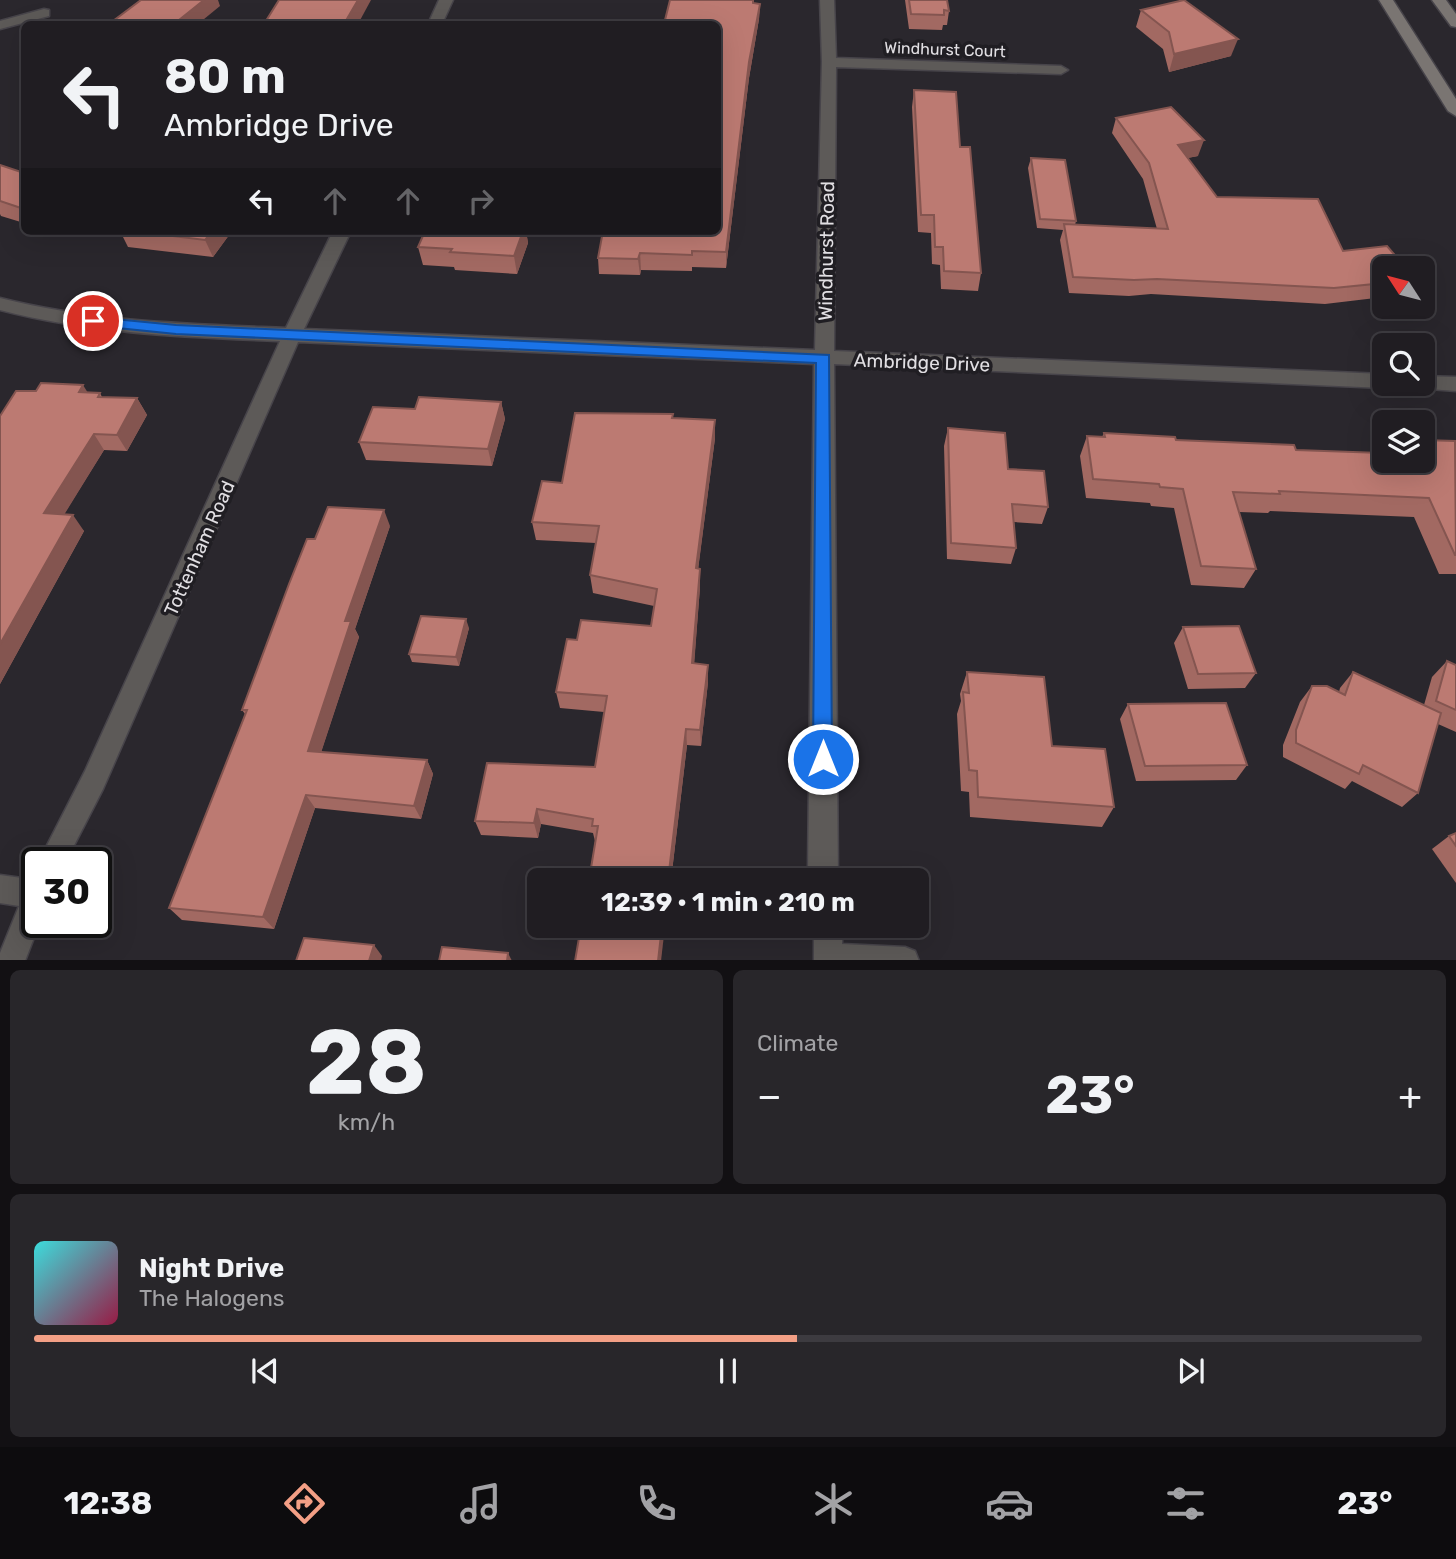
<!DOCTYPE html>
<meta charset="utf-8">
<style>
:root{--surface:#201d22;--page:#28262a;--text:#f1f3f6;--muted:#a2a2a5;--line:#3d3b40;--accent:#f39f85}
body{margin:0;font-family:Rubik,sans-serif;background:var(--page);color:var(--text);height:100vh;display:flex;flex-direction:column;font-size:26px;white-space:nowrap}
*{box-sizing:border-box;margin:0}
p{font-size:23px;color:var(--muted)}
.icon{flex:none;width:38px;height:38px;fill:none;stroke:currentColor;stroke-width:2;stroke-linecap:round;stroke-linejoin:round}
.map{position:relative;height:960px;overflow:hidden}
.details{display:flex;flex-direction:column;gap:10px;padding:10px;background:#121013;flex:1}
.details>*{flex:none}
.hud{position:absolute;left:21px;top:21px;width:700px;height:214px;border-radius:10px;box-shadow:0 7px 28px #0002,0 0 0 2px var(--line);background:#201d22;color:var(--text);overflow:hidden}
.needle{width:46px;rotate:306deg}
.controls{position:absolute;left:1372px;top:256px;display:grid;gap:14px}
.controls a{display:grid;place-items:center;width:63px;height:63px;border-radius:10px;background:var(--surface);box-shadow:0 7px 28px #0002,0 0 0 2px var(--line);font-size:35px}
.speed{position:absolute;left:21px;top:847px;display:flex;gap:14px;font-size:35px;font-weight:700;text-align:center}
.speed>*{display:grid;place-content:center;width:91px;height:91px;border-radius:50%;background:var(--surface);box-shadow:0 7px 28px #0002,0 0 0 2px var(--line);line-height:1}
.speed .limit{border:4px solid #111;border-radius:10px;background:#fff;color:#111}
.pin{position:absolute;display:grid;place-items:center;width:60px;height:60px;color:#fff;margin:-30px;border:4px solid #fff;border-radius:50%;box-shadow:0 2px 7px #0007}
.me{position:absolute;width:77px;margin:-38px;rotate:0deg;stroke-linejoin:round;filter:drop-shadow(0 0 5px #0008)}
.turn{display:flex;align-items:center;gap:24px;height:147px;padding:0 28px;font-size:32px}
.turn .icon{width:91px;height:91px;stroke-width:2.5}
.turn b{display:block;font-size:49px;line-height:60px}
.lanes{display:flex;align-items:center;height:66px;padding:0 28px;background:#0003;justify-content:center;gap:35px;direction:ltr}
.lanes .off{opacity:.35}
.big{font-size:52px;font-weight:700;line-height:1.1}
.details .widget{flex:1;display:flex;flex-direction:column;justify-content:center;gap:10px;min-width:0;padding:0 24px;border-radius:10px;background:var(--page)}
.details .dial{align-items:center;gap:0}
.dial b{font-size:91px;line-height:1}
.song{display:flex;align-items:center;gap:21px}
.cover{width:84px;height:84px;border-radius:10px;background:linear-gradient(135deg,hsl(180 70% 55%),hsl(340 70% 35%))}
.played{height:7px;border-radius:4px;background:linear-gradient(90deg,var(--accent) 55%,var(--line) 55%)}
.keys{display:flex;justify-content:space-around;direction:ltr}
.heat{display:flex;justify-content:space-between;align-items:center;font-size:38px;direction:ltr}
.details .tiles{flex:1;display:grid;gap:10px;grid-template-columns:1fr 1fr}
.widget:last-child{grid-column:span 2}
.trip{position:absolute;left:527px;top:868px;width:402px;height:70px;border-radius:10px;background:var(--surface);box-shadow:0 7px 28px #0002,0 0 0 2px var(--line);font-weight:700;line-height:70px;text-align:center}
.dock{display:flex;height:112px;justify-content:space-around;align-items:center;background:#0d0c0e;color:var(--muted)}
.dock .icon{width:49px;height:49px}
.dock .on{color:var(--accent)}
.dock b{font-size:32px;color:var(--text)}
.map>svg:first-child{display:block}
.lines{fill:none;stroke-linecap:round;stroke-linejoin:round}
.street-casing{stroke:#47444a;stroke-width:3}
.secondary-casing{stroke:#47444a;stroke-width:3}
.street{fill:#5d5a58;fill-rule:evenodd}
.secondary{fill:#7a7572;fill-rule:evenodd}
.wall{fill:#a26962}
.shaded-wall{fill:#845550}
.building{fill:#bc7a72;stroke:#845550;stroke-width:2}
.route{fill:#1a73e8;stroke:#114b97;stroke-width:2}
.labels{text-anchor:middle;stroke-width:7;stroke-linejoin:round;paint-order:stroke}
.far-street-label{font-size:16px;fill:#e1dfe3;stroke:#201e23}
.street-label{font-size:19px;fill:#e1dfe3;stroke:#201e23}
</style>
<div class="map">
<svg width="1456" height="961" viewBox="0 0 1456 961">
<rect width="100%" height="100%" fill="#2a272d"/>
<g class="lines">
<g class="street-casing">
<g id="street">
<polygon points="439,0 453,0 442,24 428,24"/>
<path d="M 820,0 L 834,0 L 836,58 L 1061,66 L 1068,70 L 1061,74 L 836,67 L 834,351 L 1384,374 L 1384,383 L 1392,383 L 1391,386 L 1384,388 L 834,364 L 838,880 L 810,880 L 808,870 L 814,364 L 298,342 L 103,789 L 65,863 L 38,863 L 85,771 L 280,341 C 186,337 92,334 0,310 L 0,298 C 94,322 190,324 286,328 L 333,231 L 351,231 L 304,329 L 815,350 L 822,62 Z"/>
<polygon points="44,9 49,10 49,16 0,29 0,21"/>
<polygon points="1423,376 1456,377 1456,391 1416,388 1413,383 1423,383"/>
<polygon points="0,875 37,880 37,922 40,922 25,961 0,961 0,953 19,906 0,903"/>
<polygon points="814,926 842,926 842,944 905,947 915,951 919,961 814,961"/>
</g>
</g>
<g class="secondary-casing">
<g id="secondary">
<polygon points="1379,0 1393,0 1456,99 1456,116 1448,111"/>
<polygon points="1432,0 1446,0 1456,14 1456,27 1451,26"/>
</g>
</g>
<use href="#street" class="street"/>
<use href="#secondary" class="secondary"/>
</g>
<g class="wall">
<polygon points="905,0 947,0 949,11 947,25 943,25 942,30 909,29"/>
<polygon points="754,3 760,4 759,19 749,78 726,268 692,267 692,271 641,270 640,275 599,274 598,258 718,231"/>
<polygon points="1141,10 1231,56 1169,72 1163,49 1136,27"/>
<polygon points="914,90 960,147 981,273 978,291 941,289 940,265 932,264 931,233 918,232 912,107"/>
<polygon points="1116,118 1198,156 1187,158 1217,197 1384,268 1384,297 1325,304 1151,294 1129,296 1069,293 1060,240 1063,230 1037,228 1028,168 1031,158 1076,221 1075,225 1157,229 1143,179 1112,133"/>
<polygon points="0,165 24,173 24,223 1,216 0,214"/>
<polygon points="120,231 242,231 241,232 232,231 213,257 128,247"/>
<polygon points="425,231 526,231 528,243 517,274 455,270 454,267 423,265 418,247"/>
<polygon points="88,393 100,393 102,397 137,398 147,415 127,451 104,450 64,514 84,531 0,684 0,416"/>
<polygon points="501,402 505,419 492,466 366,460 359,442 415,409"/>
<polygon points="673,414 673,418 715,438 698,569 700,587 694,663 708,665 708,682 701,746 687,745 671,880 589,880 595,841 593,833 541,824 538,838 481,835 475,821 595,767 604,712 560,708 556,692 577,640 651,626 654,606 593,593 590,575 596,543 536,540 532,522 562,483"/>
<polygon points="948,428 1008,469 1048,507 1042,524 1014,522 1016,548 1011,564 947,559 944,446"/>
<polygon points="1104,433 1296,450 1374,453 1378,446 1384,460 1456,443 1456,574 1439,574 1414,517 1270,511 1268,513 1239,512 1256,569 1244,588 1191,585 1174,508 1151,506 1150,503 1086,498 1080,456 1087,436 1102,437"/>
<polygon points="390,526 355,629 359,637 321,752 427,760 433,774 421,819 315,808 274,929 182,920 169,908 245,714 242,710"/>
<polygon points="1183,627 1256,673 1245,688 1188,689 1174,643"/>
<polygon points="469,628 459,666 412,662 409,654"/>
<polygon points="1447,661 1456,665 1456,732 1438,724 1418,793 1402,807 1352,781 1345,789 1283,757 1283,745 1300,702 1312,686 1339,692 1340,688 1353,672 1424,705 1432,677"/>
<polygon points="967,672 1052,746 1114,807 1102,827 970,817 969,792 961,791 957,714 961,701 960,694"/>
<polygon points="1128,704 1247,765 1236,780 1136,781 1120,719"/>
<polygon points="1456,833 1456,883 1432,849 1449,836"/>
</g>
<g class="shaded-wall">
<polygon points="204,0 218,0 220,6 198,24 174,24"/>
<polygon points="358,0 371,0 358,24 344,24"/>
<polygon points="760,4 759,19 749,78 726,268 726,252 749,62"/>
<polygon points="1238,39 1231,56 1169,72 1174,54"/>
<polygon points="1204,140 1198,156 1173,161 1178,145"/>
<polygon points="212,231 232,231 213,257 205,240"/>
<polygon points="523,231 526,231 528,243 517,274 514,256"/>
<polygon points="640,253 641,270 640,275 638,259"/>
<polygon points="83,385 93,401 79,392"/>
<polygon points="137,398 147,415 127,451 117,435"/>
<polygon points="501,402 505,419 492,466 488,449"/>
<polygon points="715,420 715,438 696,586 696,568"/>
<polygon points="94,434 104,450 56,528 44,513"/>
<polygon points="384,510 390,526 355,629 359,637 317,765 308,751 345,621"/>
<polygon points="73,515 84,531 0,684 0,644"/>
<polygon points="700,569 700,587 693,680 692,663"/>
<polygon points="466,619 469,628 459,666 456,657"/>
<polygon points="708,665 708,682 701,746 700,730"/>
<polygon points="686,729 687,745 671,880 668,880"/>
<polygon points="427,760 433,774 421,819 414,806"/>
<polygon points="306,795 315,808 274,929 263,917"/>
<polygon points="537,809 541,824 538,838 534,823"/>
<polygon points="662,926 665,926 661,961 658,961"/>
<polygon points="374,945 382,956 381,961 369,961"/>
<polygon points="508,953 512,961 507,961"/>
</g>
<g class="building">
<polygon points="141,0 204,0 174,24 109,24"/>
<polygon points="279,0 358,0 344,24 264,24"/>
<polygon points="670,0 753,0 753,3 760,4 749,62 726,252 692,251 692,255 640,253 638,259 598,258 603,231 718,231 718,24 664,24"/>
<polygon points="909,0 947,0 949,11 944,10 944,15 911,14"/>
<polygon points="1184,0 1238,39 1174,54 1169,32 1141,10"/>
<polygon points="914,90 956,92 960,147 970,147 981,273 944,271 943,247 935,247 934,215 921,215"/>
<polygon points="1171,107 1204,140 1178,145 1217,197 1318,199 1343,251 1387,246 1406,268 1384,268 1384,283 1334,288 1157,279 1134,280 1073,277 1064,224 1168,229 1149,163 1116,118"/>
<polygon points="1031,158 1065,160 1076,221 1040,219"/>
<polygon points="0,165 24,173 24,209 0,201"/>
<polygon points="132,231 212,231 205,240"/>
<polygon points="425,231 523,231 514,256 450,252 452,249 418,247"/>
<polygon points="41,383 83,385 79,392 100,393 98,397 137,398 117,435 94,434 44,513 73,515 0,644 0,416 16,391 36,391"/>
<polygon points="419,397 501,402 488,449 359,442 373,407 415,409"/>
<polygon points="575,413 673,414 672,418 715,420 696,568 700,569 692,663 708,665 700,730 686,729 668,880 589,880 598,826 592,826 593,819 537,809 534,823 475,821 487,763 595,767 607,696 556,692 567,639 577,640 581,620 651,626 657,589 590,575 599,526 532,522 542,481 562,483"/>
<polygon points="948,428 1005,433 1008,469 1044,471 1048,507 1012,504 1016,548 951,543"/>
<polygon points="1104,433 1175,437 1176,440 1294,445 1296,450 1381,453 1378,446 1384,446 1384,460 1423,460 1423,440 1455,441 1456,555 1455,555 1429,498 1279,491 1280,494 1233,492 1256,569 1201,566 1183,489 1160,487 1159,484 1093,479 1087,436 1105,437"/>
<polygon points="328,507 384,510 345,621 351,621 308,751 427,760 414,806 306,795 263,917 169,908 247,710 242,710 289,584 307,539 315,539"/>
<polygon points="421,616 466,619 456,657 409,654"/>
<polygon points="1239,626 1256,673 1198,674 1183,627"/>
<polygon points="1447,661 1456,665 1456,710 1436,701"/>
<polygon points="967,672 1044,677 1052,746 1105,749 1114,807 978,797 977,771 969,770 963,692 969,693"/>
<polygon points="1353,672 1441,713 1418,793 1363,765 1359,774 1296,743 1296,730 1312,686 1327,686 1345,695"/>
<polygon points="1226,703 1247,765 1145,766 1128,704"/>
<polygon points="1456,833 1456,846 1449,836"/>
<polygon points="581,926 662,926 658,961 575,961"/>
<polygon points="304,938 374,945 369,961 296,961"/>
<polygon points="442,947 508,953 507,961 439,961"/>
</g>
<polygon class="route" points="93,317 176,325 829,355 832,759 829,765 823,768 816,765 813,759 816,363 176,334 88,325 88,318"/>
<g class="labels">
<g class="far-street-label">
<text transform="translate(945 49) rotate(2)" y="6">Windhurst Court</text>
</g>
<g class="street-label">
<text transform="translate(826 251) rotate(-89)" y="7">Windhurst Road</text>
<text transform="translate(922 362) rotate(2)" y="7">Ambridge Drive</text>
<text transform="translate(199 548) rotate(-66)" y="7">Tottenham Road</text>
</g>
</g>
</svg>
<div class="controls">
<a><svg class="needle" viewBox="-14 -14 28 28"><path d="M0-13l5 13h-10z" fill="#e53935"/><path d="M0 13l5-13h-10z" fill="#a2a2a5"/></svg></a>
<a><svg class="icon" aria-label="search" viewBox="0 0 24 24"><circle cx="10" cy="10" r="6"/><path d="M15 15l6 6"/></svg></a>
<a><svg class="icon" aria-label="layers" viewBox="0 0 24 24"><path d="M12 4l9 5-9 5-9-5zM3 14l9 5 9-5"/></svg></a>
</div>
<div class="speed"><div class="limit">30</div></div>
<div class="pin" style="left:93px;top:321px;background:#d93025"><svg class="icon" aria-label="arrive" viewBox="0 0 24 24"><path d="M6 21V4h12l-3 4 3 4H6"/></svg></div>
<svg class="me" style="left:823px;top:759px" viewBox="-20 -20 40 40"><circle r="17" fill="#1a73e8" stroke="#fff" stroke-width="3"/><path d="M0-11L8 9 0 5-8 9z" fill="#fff"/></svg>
<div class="trip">12:39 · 1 min · 210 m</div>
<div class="hud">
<div class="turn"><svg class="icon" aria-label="left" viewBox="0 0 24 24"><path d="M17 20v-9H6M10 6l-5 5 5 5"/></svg><div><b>80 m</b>Ambridge Drive</div></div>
<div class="lanes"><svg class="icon" aria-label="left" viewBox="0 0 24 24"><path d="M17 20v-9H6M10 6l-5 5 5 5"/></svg><svg class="icon off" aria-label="ahead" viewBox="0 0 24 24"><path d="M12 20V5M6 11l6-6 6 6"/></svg><svg class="icon off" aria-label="ahead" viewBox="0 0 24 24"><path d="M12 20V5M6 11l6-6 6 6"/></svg><svg class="icon off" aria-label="right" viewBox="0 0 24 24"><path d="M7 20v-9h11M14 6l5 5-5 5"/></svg></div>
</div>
</div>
<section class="details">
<div class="tiles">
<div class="widget dial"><b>28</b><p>km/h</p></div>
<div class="widget"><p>Climate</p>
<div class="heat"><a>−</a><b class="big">23°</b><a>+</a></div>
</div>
<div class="widget">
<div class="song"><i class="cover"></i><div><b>Night Drive</b><p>The Halogens</p></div></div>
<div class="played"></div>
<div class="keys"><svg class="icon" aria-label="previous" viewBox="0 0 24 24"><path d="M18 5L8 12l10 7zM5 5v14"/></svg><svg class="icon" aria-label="pause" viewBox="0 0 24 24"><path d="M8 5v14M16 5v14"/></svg><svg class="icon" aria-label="next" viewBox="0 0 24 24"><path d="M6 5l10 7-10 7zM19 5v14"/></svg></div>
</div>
</div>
</section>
<nav class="dock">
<b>12:38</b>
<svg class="icon on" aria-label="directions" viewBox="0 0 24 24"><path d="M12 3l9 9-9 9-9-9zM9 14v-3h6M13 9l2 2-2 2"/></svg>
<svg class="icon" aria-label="music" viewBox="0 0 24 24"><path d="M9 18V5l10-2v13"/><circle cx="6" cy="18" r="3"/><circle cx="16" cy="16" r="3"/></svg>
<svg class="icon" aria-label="phone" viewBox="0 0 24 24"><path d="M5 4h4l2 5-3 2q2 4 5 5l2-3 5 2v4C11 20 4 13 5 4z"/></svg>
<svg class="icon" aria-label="climate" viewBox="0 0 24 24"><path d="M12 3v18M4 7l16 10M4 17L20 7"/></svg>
<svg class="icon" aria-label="car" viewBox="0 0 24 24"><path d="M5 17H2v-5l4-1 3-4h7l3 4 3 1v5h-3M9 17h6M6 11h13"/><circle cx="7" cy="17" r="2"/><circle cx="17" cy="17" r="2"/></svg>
<svg class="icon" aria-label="filters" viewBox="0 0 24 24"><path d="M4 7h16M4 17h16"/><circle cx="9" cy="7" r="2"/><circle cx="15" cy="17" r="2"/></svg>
<b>23°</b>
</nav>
